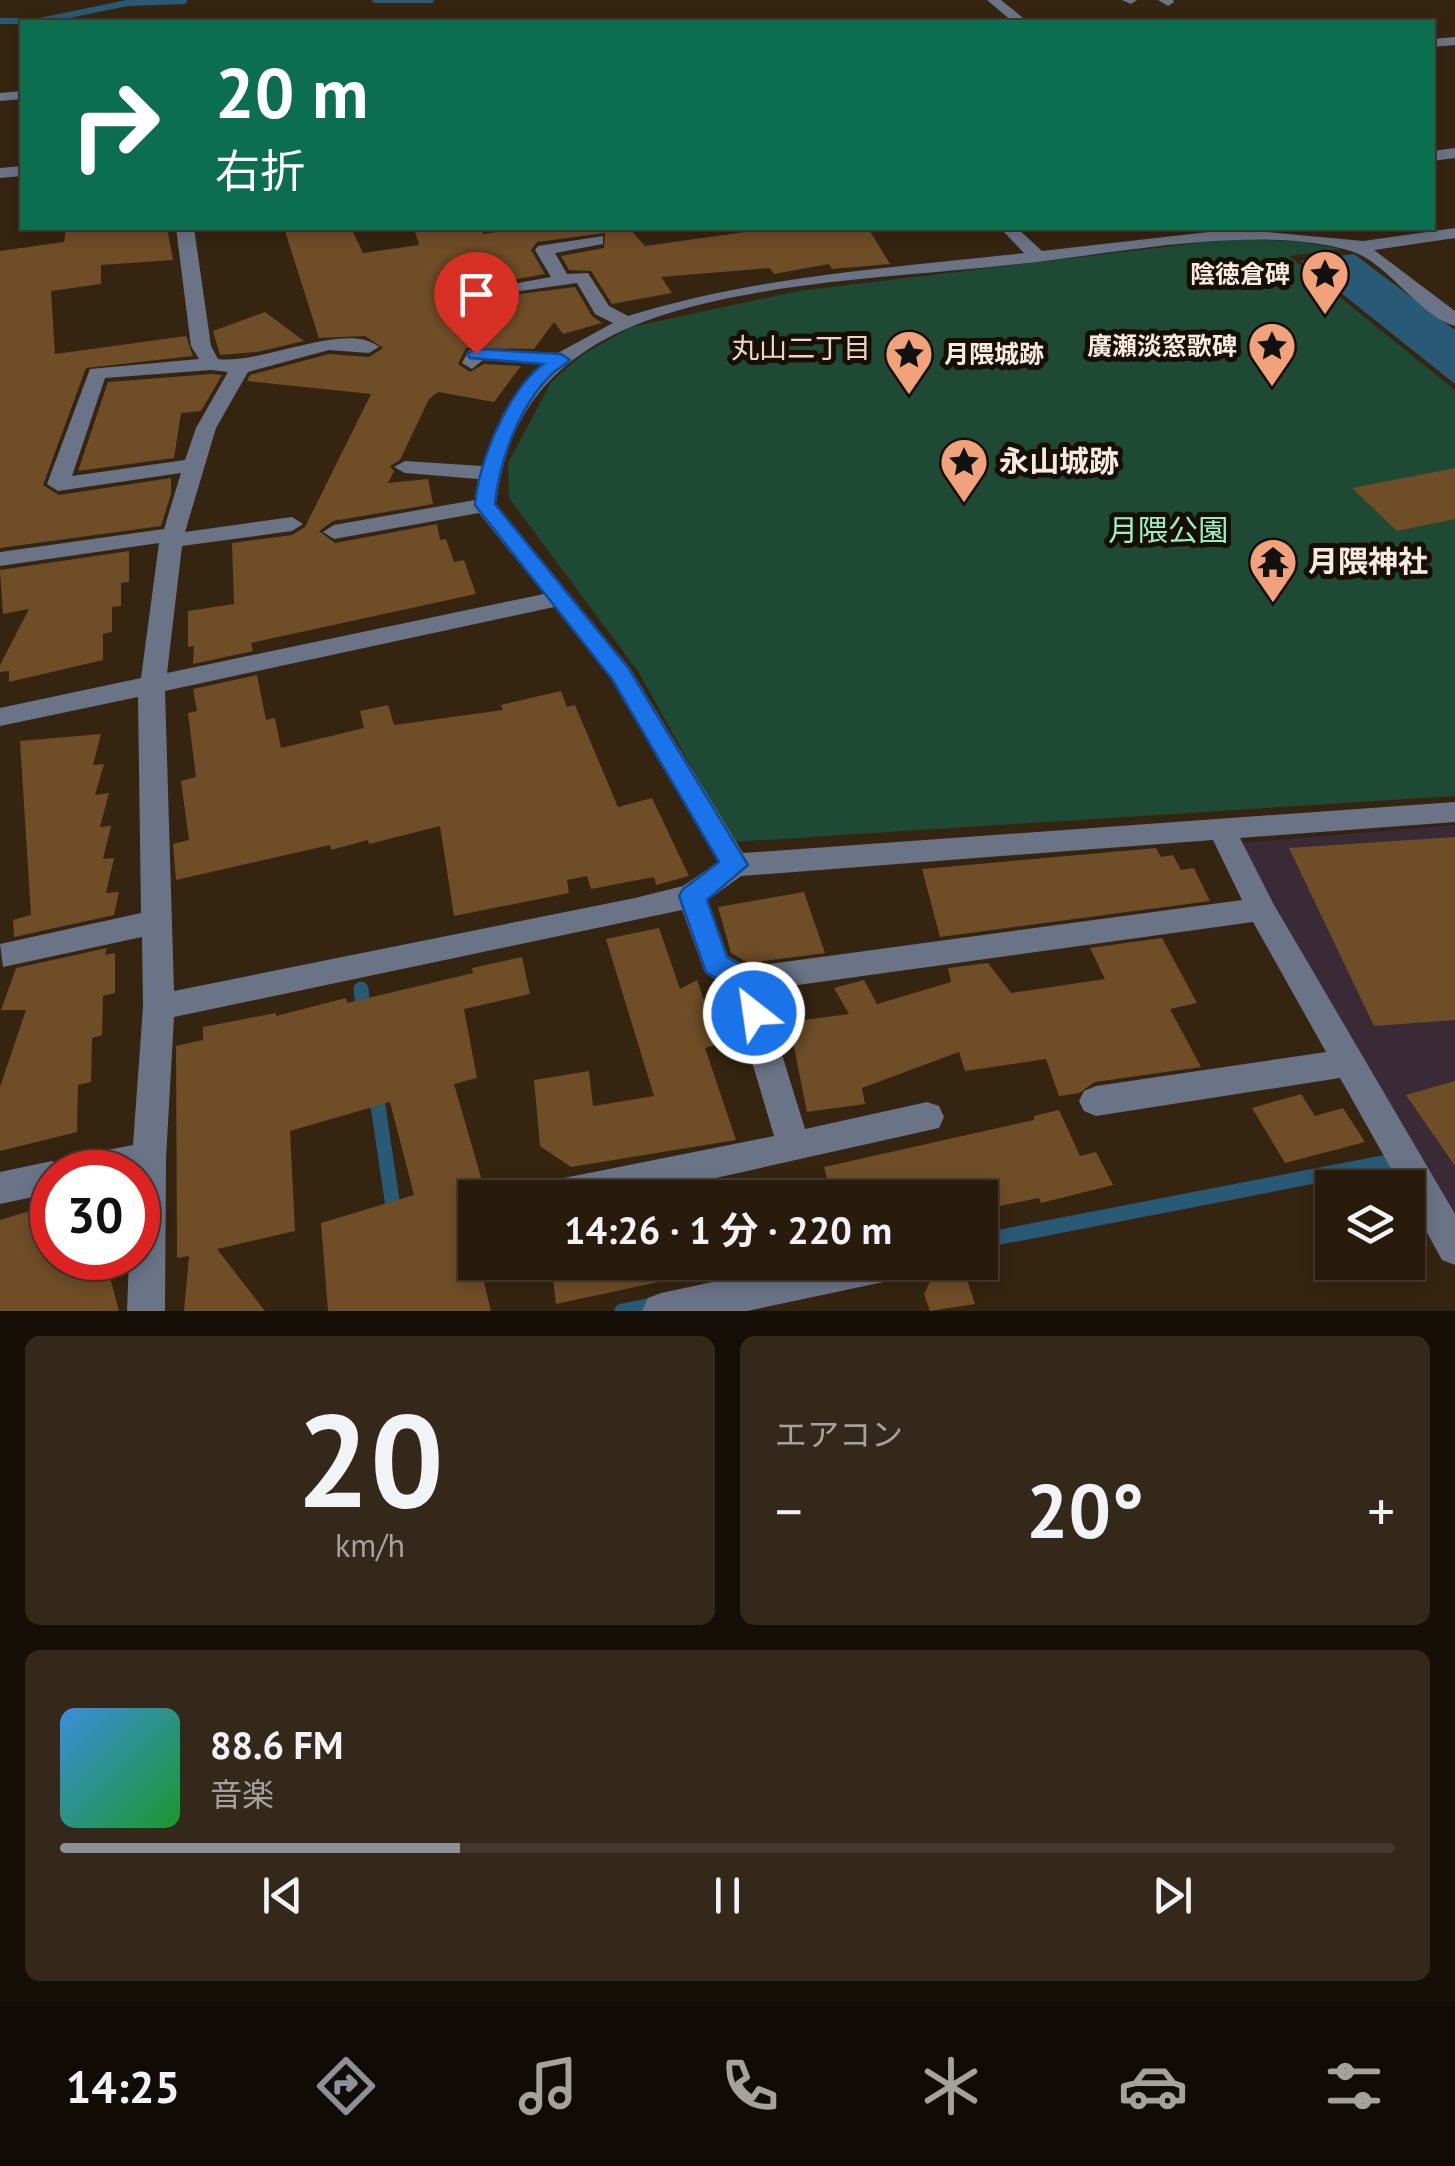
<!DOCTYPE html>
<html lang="ja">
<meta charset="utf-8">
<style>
:root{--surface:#281b0c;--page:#34281a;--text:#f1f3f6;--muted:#a5a19d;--line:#44392d;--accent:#8c9099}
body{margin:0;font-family:"PT Sans","Noto Sans JP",sans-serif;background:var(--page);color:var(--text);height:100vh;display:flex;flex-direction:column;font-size:38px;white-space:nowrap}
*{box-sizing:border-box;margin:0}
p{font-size:32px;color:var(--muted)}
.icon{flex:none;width:55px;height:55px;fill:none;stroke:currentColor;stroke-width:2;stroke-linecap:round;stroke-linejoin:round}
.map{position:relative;height:1311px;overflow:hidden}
.panel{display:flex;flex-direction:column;gap:25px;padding:25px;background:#160f07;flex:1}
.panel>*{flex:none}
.top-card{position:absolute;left:20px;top:20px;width:1415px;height:210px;border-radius:0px;box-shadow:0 5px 15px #0003,0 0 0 2px var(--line);background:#0b6e4f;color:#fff;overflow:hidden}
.buttons{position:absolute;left:1315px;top:1170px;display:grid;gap:20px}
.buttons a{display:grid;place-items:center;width:110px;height:110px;border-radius:0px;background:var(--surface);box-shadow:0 5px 15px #0003,0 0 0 2px var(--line);font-size:50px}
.speed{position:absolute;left:30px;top:1150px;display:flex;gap:20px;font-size:50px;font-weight:700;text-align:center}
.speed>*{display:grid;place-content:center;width:130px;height:130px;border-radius:50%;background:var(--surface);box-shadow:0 5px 15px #0003,0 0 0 2px var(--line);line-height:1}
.speed .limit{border:15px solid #d22;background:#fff;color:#111}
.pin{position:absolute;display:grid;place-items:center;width:85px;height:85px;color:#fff;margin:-102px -42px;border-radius:50% 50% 50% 0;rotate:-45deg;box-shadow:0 0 10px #0007}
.pin .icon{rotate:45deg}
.me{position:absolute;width:110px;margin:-55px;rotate:330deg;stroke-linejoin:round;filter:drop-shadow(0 0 8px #0008)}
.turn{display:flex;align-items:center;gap:35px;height:210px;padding:0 30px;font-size:45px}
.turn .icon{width:130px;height:130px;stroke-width:2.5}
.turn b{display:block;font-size:70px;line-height:85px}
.big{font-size:75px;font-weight:700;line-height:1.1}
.panel .tile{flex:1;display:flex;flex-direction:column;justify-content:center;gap:15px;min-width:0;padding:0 35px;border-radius:15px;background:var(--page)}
.panel .dial{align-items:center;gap:0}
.dial b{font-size:130px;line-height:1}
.song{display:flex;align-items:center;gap:30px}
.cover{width:120px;height:120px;border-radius:15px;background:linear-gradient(135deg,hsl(210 70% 55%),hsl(130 70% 35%))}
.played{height:10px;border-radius:5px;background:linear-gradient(90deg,var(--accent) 30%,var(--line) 30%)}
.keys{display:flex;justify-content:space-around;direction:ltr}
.heat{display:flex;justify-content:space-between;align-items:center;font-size:55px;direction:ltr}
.panel .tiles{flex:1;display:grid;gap:25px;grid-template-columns:1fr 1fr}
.tile:last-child{grid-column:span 2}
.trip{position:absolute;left:458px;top:1180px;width:540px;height:100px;border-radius:0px;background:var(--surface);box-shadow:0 5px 15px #0003,0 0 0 2px var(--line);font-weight:700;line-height:100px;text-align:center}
.dock{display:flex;height:160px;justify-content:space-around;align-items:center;background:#100b05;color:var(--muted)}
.dock .icon{width:70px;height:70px}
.dock .on{color:var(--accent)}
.dock b{font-size:45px;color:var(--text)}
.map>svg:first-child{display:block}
.education{fill:#392a35}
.green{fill:#1d4935}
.water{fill:#285975}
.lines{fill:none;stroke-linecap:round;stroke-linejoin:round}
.stream-far1{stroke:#285975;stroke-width:6}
.stream{stroke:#285975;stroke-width:15}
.building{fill:#6f4d27}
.minor{fill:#6b7487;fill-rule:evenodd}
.route{fill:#1a73e8;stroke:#114b97;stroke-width:2.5}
.labels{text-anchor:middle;stroke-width:10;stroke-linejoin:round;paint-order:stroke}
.far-poi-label{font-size:25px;font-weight:bold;fill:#f7ebdf;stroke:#170f07;text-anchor:end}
.far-neighbourhood-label{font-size:28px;fill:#eed7bf;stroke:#170f07}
.poi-label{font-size:30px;font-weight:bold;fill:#f7ebdf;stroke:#170f07;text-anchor:start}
.park-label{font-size:30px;fill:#9beec4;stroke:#170f07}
</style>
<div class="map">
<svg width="1455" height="1311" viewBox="0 0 1455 1311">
<rect width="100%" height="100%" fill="#352410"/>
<polygon class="education" points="1455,825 1455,1224 1240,843"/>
<polygon class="green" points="1238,238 1303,242 1342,249 1289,256 1455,390 1455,796 733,842 639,673 509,498 508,463 551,382 582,355 631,327 798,291"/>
<polygon class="water" points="1354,254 1455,330 1455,384 1301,261"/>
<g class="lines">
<g class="stream-far1">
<polyline points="375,0 431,0"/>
<polyline points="0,21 40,21 127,3 184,1"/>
</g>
<g class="stream">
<polyline points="361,989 364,1015"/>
<polyline points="376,1093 394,1213"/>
<polyline points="980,1241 1387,1162"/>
<polyline points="622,1311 657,1304"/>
</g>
</g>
<g class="building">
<polygon points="66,228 167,228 173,260 101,265 101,284 51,291 55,354 186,336 193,356 86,368 43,485 59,495 171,478 171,494 161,526 0,548 0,251 64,242"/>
<polygon points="284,228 351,228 363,253 419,245 414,228 481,228 483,234 524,228 629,228 645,246 745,232 742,228 868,228 890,264 832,269 829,264 774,274 770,268 661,277 672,293 612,304 591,271 569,270 561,256 604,248 605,233 537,242 531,250 545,274 506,281 505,296 575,287 592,316 602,323 563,334 554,322 534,349 466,348 458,364 470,372 484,364 521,366 494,402 438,392 429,399 400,460 390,466 394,471 388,483 428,479 433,504 333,521 319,531 335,543 437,524 440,540 446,539 454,562 464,560 476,594 251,643 253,651 193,664 194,646 188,647 188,611 234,604 232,543 292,535 305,527 371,394 247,381 250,375 329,354 369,357 383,348 365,336 319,338"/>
<polygon points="265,312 304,341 257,352 220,355 213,331"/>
<polygon points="211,374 222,375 201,411 181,413 174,458 78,471 108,382"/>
<polygon points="1455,468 1455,519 1397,531 1352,488"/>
<polygon points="129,551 129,582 121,583 121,606 112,607 112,632 103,634 103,660 9,682 9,671 0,672 0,665 29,609 3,614 0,570"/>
<polygon points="257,675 266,720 275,718 281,748 364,728 360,711 388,705 394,725 503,710 501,705 561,691 567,707 575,705 618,807 652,798 689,876 656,885 654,877 591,889 587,876 567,880 569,893 454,916 440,826 369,844 368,840 331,850 330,845 176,880 173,844 189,840 181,781 196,777 188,713 197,711 193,689"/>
<polygon points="101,734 93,765 104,764 95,795 109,793 100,827 111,826 103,859 114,858 106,893 119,892 114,915 14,937 13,920 31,915 20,741"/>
<polygon points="1455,837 1455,1020 1374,1026 1289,848"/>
<polygon points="1156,848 1161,857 1173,855 1181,870 1194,868 1210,901 940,937 922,869"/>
<polygon points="804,892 825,953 748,963 731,953 718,907"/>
<polygon points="659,928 680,989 697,980 719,1044 705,1048 736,1140 571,1167 540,1146 534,1080 589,1071 593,1106 654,1096 606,939"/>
<polygon points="1162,938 1197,1003 1170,1009 1201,1067 1095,1082 1079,1093 1059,1096 1046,1059 965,1071 959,1052 862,1088 865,1104 807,1112 789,1022 849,1014 834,988 864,980 877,1004 951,982 948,968 988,963 1011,993 1105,979 1090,948"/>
<polygon points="107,948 105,955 115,953 115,993 103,996 102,1035 92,1038 91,1082 78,1085 77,1132 0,1151 0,1087 26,1010 1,1010 16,968"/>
<polygon points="522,957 530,994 464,1009 477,1078 454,1084 487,1198 475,1198 475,1207 465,1209 475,1262 479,1262 491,1311 328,1311 321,1223 414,1195 390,1102 290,1131 295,1231 217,1249 265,1311 184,1311 189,1256 177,1258 176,1046 203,1040 203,1027 276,1013 276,1016 346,998 347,1003 473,973 472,968"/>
<polygon points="1455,1081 1455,1166 1406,1095"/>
<polygon points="1301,1094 1315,1116 1343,1108 1365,1142 1285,1163 1252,1108"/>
<polygon points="1059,1110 1080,1156 1096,1152 1113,1185 1041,1203 1039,1198 980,1210 980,1198 832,1198 824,1167 1034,1120 1034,1116"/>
<polygon points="52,1204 52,1258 90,1258 90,1263 106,1262 119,1311 0,1311 0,1220"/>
<polygon points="551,1262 690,1262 691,1275 556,1304"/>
<polygon points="962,1264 975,1304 930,1311 924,1294 936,1270"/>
</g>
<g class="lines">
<g class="minor">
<polygon points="987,0 1001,0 1028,22 1013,22"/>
<polygon points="1122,0 1137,0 1131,4"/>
<polygon points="1158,0 1173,0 1174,2 1168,6"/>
<polygon points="1455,37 1455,45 1432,47 1432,39"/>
<polygon points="22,91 22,99 0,101 0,93"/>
<polygon points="1455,148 1455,158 1432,161 1432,151"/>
<polygon points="22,166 22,176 0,178 0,168"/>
<path d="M 176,228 L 194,228 L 211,346 L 218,359 C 262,365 347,320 379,347 L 369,353 L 329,350 L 248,372 L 216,428 L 185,532 L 292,517 L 303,524 L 292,531 L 182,546 L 167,673 L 544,594 L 479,513 L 334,539 L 323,532 L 334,525 L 475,500 L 478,479 L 405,473 L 394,467 L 405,461 L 482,466 L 503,413 L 541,364 L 483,360 L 472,369 L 462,363 L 469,350 L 556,354 L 613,323 L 595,314 L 577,283 L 507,293 L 507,285 L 551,277 L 535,250 L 538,246 L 603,236 L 603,244 L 555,253 L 567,274 L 588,273 L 609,306 L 628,316 C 757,276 891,268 1024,253 L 1000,228 L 1017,228 L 1042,251 L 1235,229 L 1363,241 L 1455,228 L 1455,238 L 1374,250 L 1455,311 L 1455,326 C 1418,315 1387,262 1351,251 C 1261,223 1113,254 1019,264 C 893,279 697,281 590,348 C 531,386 505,435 496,504 L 630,668 L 743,853 L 1455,802 L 1455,822 L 1240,838 L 1273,903 L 1455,1214 L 1455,1265 L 1442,1260 L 1408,1198 L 1408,1188 L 1402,1188 L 1340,1078 L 1096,1116 L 1084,1111 L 1079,1101 L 1084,1091 L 1096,1086 L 1326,1052 L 1253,922 L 762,990 L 805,1129 L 927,1102 L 939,1106 L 944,1117 L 939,1128 L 626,1198 L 527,1198 L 532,1186 L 544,1182 L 774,1136 L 730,988 L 705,973 L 682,910 L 174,1017 L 166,1158 L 165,1311 L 127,1311 L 129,1258 L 138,1258 L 138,1172 L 52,1172 L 52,1193 L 0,1204 L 0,1172 L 52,1161 L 62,1165 L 76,1156 L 133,1145 L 143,1007 L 142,937 L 3,967 L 0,944 L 141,913 L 138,697 L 0,726 L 0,708 L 141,678 L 159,543 L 0,566 L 0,552 L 164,529 L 181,473 L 58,491 L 47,484 L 90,369 L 199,359 L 191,346 ZM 211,370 L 228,372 L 196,428 L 185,460 L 72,476 L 105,378 ZM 554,607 L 611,679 L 718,862 L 683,886 L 635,898 L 174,991 L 165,691 ZM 1213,840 L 1242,900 L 747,967 L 728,956 L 708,900 L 741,876 Z"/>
<polygon points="806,1262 911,1262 906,1274 893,1280 747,1311 642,1311 648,1298 661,1293"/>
</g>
</g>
<path class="route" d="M 476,349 L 561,354 L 570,360 C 565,365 557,369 552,374 C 519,406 499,461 495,504 L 629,669 L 748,865 L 707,900 L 727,957 C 758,974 758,981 768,1013 L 764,1022 L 754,1025 L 743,1022 L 731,987 L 706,972 L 679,896 L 683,889 L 719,862 L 612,679 L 475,505 C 479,461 507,392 543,364 L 470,358 L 467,354 Z"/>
<defs>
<g id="sight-pin" transform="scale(2.5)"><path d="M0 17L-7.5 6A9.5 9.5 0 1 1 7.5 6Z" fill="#f1a27b" stroke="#170f07"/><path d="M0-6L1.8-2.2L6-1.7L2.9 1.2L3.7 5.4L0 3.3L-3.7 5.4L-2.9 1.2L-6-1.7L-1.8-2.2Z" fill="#111"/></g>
<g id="temple-pin" transform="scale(2.5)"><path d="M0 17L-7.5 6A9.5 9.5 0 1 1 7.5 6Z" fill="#f1a27b" stroke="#170f07"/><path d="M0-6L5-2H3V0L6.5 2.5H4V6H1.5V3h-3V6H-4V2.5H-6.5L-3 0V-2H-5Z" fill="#111"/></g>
</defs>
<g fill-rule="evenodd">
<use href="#sight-pin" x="1325" y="274"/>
<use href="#sight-pin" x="1272" y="346"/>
<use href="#sight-pin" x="909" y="354"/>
<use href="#sight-pin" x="964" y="462"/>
<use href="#temple-pin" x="1273" y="562"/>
</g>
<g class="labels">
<g class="far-poi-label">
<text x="1290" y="283">陰徳倉碑</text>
<text x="1237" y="355">廣瀬淡窓歌碑</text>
<text x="944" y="363" text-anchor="start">月隈城跡</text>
</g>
<g class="far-neighbourhood-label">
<text x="801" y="358">丸山二丁目</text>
</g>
<g class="poi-label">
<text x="999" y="472">永山城跡</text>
<text x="1308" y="572">月隈神社</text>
</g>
<g class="park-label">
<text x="1168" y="541">月隈公園</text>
</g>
</g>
</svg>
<div class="buttons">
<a><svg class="icon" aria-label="layers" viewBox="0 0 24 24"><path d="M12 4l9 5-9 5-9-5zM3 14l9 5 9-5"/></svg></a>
</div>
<div class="speed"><div class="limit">30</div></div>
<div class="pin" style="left:476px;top:354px;background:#d93025"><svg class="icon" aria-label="arrive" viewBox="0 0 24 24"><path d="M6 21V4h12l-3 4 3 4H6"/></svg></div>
<svg class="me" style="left:754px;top:1013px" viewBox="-20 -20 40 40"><circle r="17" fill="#1a73e8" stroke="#fff" stroke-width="3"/><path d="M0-11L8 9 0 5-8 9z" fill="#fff"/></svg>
<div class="trip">14:26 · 1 分 · 220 m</div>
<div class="top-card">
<div class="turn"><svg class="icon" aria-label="right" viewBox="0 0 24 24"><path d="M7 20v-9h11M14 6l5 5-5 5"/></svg><div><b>20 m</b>右折</div></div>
</div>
</div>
<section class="panel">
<div class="tiles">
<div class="tile dial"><b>20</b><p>km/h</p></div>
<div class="tile"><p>エアコン</p>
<div class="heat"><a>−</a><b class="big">20°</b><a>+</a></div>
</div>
<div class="tile">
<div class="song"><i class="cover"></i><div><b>88.6 FM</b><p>音楽</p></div></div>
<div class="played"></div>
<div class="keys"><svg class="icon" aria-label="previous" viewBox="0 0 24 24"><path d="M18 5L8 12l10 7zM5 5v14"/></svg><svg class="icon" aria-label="pause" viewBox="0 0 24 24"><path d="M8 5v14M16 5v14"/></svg><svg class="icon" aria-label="next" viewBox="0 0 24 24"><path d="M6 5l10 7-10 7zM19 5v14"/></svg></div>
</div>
</div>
</section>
<nav class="dock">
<b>14:25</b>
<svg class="icon on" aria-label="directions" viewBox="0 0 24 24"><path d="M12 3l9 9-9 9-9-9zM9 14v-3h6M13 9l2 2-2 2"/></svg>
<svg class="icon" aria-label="music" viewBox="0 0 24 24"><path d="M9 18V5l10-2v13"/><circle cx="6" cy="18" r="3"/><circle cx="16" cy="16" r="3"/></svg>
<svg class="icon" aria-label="phone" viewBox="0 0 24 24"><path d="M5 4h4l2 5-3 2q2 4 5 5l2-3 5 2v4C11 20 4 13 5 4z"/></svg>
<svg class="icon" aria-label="climate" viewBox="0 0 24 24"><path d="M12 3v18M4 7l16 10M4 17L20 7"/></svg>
<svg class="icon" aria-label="car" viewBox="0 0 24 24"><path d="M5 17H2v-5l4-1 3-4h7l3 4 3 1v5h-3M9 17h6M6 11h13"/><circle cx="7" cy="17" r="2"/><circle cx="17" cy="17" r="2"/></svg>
<svg class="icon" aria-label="filters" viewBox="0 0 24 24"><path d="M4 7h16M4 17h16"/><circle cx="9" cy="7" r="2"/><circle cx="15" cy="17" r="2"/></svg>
</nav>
